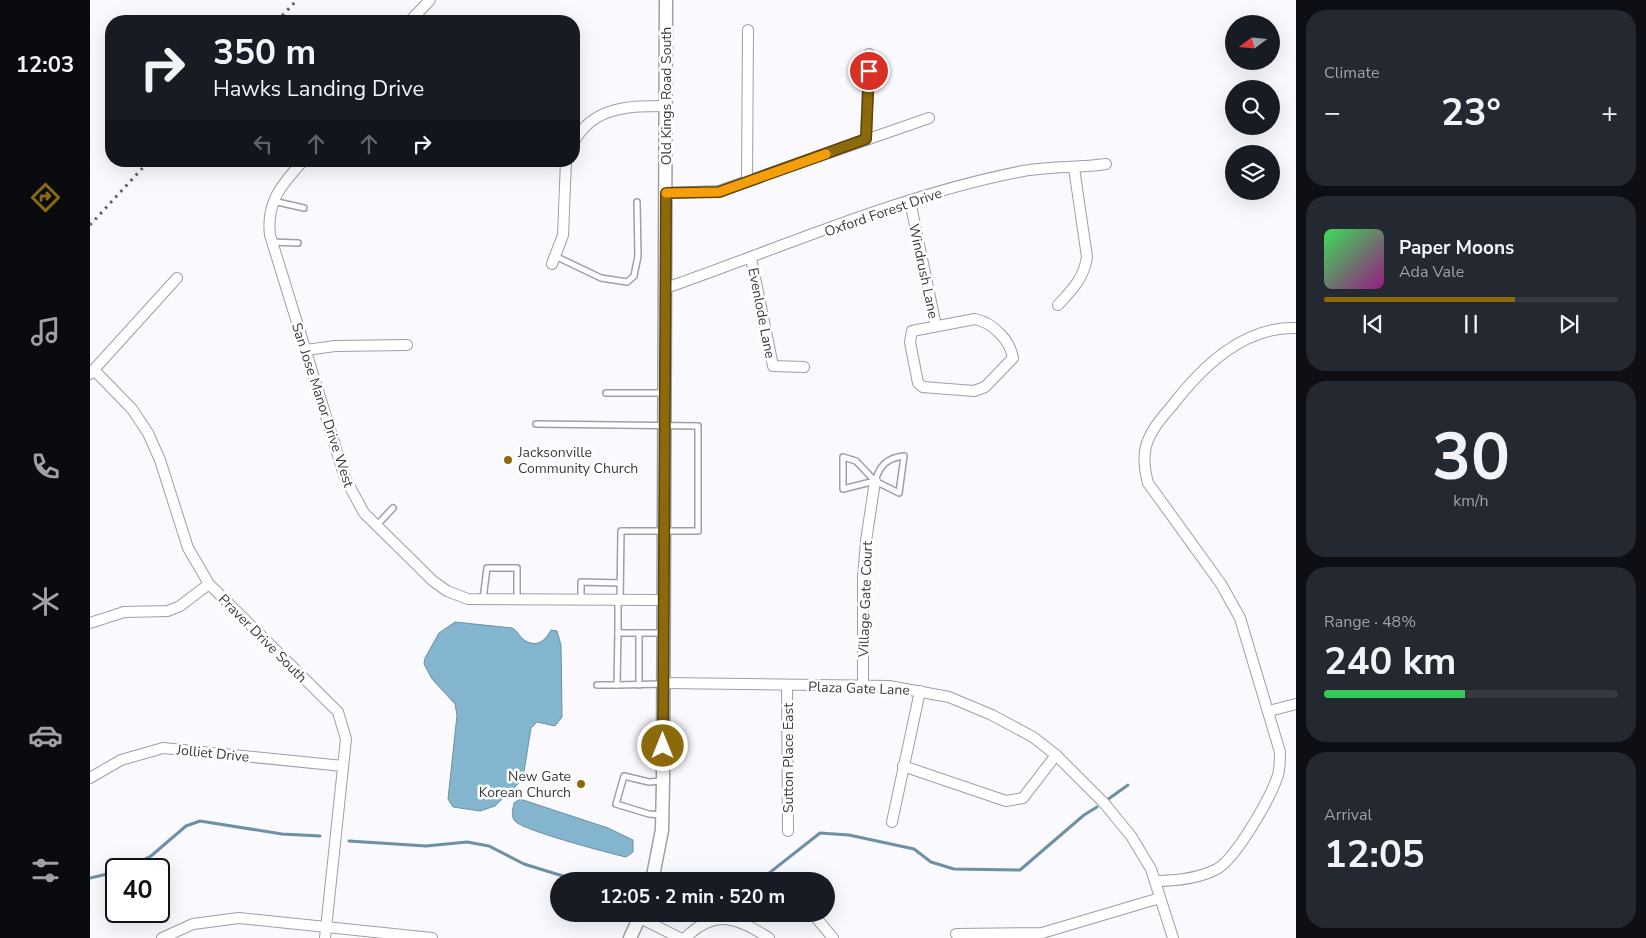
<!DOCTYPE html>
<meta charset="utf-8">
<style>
:root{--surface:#171b24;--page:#242831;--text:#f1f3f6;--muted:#9ea1a6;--line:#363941;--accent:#8c6a0c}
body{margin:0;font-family:"Nunito Sans",sans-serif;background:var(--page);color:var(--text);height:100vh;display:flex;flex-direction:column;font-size:19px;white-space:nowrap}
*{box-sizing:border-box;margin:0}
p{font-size:16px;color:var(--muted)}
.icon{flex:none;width:28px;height:28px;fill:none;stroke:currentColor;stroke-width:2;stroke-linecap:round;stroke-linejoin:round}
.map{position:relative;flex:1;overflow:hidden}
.details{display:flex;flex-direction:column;gap:10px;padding:10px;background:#0d0f14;width:350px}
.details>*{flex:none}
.hud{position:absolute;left:15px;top:15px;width:475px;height:152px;border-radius:20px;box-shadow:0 5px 20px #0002;background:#171b24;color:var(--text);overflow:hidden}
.needle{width:32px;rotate:254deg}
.buttons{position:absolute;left:1135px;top:15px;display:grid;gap:10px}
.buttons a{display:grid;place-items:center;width:55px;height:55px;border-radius:50%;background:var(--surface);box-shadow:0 5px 20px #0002;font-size:25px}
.speed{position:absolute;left:15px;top:858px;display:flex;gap:10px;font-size:25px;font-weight:700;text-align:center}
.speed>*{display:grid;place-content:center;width:65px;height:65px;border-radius:50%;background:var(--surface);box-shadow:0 5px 20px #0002;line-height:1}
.speed .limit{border:2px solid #111;border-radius:8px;background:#fff;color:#111}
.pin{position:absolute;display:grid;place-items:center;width:42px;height:42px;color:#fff;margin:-21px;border:2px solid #fff;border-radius:50%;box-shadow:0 1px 5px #0007}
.me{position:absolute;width:55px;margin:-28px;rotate:0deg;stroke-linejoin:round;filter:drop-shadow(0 0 4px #0008)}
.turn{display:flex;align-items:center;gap:18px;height:105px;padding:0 25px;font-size:22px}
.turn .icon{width:65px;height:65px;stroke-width:2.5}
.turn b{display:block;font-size:35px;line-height:42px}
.lanes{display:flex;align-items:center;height:48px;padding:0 25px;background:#0003;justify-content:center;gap:25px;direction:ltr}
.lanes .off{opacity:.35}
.big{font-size:38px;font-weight:700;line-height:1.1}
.details .tile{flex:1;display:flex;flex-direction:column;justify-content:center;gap:8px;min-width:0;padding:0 18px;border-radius:20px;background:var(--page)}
.details .dial{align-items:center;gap:0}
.dial b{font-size:65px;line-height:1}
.song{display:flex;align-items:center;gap:15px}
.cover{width:60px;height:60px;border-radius:8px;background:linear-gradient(135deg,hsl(130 70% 55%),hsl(310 70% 35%))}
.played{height:5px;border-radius:2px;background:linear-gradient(90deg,var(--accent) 65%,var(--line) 65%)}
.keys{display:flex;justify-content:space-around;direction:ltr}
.heat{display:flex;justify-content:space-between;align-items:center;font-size:28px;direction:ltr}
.charge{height:8px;border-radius:4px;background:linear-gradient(90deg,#34c759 48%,var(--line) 0)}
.trip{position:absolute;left:460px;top:872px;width:285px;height:50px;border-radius:25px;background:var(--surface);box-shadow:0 5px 20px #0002;font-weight:700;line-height:50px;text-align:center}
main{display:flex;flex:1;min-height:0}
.tabs{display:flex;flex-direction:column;width:90px;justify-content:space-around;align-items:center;background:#090b0e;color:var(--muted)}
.tabs .icon{width:35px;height:35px}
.tabs .on{color:var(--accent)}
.tabs b{font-size:22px;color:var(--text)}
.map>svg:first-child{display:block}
.water{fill:#83b5cf;stroke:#6d90a4}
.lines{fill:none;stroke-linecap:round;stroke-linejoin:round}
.stream{stroke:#6d90a4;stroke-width:3}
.service-casing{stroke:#9f9ea9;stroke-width:8}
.minor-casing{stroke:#9f9ea9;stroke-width:12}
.tertiary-casing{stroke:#9f9ea9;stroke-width:15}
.service{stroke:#fff;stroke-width:5}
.minor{stroke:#fff;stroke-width:10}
.tertiary{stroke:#fff;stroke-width:12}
.rail{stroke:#616065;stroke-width:3;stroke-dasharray:2.5 5;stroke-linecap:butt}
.route-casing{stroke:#5b4508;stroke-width:12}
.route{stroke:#8c6a0c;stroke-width:9}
.slow{stroke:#f59e0b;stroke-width:9}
.poi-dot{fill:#8c6a0c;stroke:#fff;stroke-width:2}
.labels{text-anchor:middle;stroke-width:5;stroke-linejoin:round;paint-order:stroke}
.street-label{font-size:14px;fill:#3b3a3f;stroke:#fff}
.poi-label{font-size:14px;fill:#3b3a3f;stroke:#fff;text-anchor:start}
</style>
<main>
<nav class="tabs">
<b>12:03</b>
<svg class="icon on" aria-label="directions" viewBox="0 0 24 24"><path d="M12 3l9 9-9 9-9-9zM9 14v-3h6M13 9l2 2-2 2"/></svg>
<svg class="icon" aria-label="music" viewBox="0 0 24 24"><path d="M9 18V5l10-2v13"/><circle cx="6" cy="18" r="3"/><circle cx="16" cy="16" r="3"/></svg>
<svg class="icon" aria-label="phone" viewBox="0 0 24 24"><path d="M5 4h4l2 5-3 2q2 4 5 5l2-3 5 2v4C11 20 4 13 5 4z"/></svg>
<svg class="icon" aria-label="climate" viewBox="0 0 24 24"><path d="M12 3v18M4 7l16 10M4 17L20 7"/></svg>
<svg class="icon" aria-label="car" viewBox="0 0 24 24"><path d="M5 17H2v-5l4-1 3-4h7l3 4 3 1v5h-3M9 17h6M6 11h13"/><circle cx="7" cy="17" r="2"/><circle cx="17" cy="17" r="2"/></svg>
<svg class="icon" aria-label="filters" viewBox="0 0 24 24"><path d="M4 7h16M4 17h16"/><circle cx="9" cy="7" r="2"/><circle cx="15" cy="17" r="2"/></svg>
</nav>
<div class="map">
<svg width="1206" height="938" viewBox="0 0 1206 938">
<rect width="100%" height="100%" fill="#faf9fe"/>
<g class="water">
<path d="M 365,622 L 422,628 C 428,631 429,636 434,640 C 447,648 455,641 461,630 L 467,631 L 471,645 L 472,717 L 465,726 L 447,722 L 441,728 L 433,778 L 427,785 L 405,806 L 390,811 L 363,807 L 358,799 L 367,715 L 365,704 L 342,679 L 334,664 L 335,658 L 349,633 Z"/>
<path d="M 430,799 L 518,828 L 543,840 L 543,852 L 536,857 C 518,853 436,831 426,822 C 420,817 423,809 424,803 Z"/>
</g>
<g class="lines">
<g class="stream">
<polyline points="1017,800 1038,785"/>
<polyline points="259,841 336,846 377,842 399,846 434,864 489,881"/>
<polyline points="36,869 61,856 96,826 110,821 192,834 230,836"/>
<polyline points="0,878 26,872"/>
<polyline points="669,881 730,833 759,835 824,849 841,862 864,869 930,870 994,815 1007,807"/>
</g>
<g class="service-casing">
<g id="service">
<polyline points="183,201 214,208"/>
<polyline points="181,242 208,243"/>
<polyline points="465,256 511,278 537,282 544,276 548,256 547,202"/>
<polyline points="516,393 574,393"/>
<polyline points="446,424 608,426 608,531 531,531 530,601"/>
<path d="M 785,481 L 753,489 L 753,457 L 766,461 L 785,481 L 809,493 L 814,456 C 797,458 790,465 785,481"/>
<polyline points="287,525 303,508"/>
<polyline points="393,599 397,568 427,568 427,601"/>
<polyline points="491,601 491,582 530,583"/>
<polyline points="528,601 528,633 573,633"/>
<polyline points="528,633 527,685 572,684"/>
<polyline points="507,685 527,685"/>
<polyline points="549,685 549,633"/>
<polyline points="572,815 559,814 526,804 534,776 559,782 572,781"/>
</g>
</g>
<g class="minor-casing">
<g id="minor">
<polyline points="320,21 340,0"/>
<polyline points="776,139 779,54"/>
<path d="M 484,142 C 503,106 540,106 575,106"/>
<path d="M 213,161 C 192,184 176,202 180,235 L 255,478 L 274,513 L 343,581 L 357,591 L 378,599 L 573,600"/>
<polyline points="657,181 658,30"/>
<polyline points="576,193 629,191 839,118"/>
<polyline points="820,201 846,326"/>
<polyline points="661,258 683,366 714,367"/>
<polyline points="462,264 473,235 476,161"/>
<path d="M 576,288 C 693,247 810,195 933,171 C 960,166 989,168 1016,164"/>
<path d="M 968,305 C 982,290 994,278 997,257 L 984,168"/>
<path d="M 885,319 C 903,323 920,340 923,358 L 895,387 L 884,391 L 833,387 L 828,383 L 820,342 L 822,331 Z"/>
<polyline points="216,350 245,346 317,345"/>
<polyline points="4,370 42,409 58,433 70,460 98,548 119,584 248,712 256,739 235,938"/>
<polyline points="0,374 87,278"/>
<polyline points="0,623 34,612 78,611 90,606 119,584"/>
<polyline points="574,683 799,686 859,697 902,715 943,737 966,755 1014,803 1041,836 1061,869 1083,938"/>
<polyline points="697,686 698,831"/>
<polyline points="773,687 773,578 776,541 785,481"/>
<polyline points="1179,711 1206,704"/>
<polyline points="813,766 916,801 933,798 966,755"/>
<polyline points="0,778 31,760 73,748 253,766"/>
<polyline points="802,822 830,691"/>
<path d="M 1065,881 C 1085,881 1106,879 1125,870 C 1145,861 1181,797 1188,775 C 1190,768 1190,760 1190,752 L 1150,618 L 1131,584 L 1058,483 C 1054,468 1052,452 1059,438 C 1064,426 1073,416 1081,407 C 1111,368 1153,326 1206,328"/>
<polyline points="723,914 743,938"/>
<polyline points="550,918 590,938"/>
<polyline points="866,934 952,933 1070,898"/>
<polyline points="72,938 103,924 149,918 342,938"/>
<path d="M 595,938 C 626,908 647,918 679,938"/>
</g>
</g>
<g class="tertiary-casing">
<g id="tertiary">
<polyline points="562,881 572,830 573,781 576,0"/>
<polyline points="540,938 551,914"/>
</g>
</g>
<use href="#service" class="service"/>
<use href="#minor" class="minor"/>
<use href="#tertiary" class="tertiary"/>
<g class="rail">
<polyline points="187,21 207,0"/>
<polyline points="0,225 59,161"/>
</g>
</g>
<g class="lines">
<g class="route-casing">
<polyline id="route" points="573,746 576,193 629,192 776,139 779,71"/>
</g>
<use href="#route" class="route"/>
<polyline class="slow" points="576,193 629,192 736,154"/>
</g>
<g class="poi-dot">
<circle cx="418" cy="460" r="5"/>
<circle cx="491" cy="784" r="5"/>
</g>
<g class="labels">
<g class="street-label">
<text transform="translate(576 96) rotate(-90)" y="5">Old Kings Road South</text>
<text transform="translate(793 212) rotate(-19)" y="5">Oxford Forest Drive</text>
<text transform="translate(834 271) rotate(78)" y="5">Windrush Lane</text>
<text transform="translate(672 313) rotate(79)" y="5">Evenlode Lane</text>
<text transform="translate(233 405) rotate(72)" y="5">San Jose Manor Drive West</text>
<text transform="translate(775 599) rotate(-88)" y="5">Village Gate Court</text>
<text transform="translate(173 638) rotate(45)" y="5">Praver Drive South</text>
<text transform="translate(769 688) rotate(2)" y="5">Plaza Gate Lane</text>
<text transform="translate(123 753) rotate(6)" y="5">Jolliet Drive</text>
<text transform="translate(698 758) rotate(-90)" y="5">Sutton Place East</text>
</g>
<g class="poi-label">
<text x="428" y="457">Jacksonville<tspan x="428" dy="16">Community Church</tspan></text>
<text x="481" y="781" text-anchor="end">New Gate<tspan x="481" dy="16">Korean Church</tspan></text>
</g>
</g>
</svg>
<div class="buttons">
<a><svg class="needle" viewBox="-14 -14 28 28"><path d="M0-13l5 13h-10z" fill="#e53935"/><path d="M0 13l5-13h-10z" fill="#9ea1a6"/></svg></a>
<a><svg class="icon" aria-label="search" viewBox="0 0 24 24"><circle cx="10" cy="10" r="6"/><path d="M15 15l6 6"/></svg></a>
<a><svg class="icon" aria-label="layers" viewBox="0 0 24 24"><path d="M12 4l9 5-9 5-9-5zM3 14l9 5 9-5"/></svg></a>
</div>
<div class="speed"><div class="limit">40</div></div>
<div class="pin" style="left:779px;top:71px;background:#d93025"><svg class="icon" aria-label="arrive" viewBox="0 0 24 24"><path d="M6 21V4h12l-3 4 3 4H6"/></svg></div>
<svg class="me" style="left:573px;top:746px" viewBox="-20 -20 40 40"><circle r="17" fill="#8c6a0c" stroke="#fff" stroke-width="3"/><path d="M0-11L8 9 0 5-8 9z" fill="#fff"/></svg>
<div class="trip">12:05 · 2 min · 520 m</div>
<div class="hud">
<div class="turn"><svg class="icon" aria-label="right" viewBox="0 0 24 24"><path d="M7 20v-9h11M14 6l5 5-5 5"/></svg><div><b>350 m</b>Hawks Landing Drive</div></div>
<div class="lanes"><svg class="icon off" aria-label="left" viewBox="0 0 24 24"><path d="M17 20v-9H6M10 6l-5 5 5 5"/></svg><svg class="icon off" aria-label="ahead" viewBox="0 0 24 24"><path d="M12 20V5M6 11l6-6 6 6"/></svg><svg class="icon off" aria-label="ahead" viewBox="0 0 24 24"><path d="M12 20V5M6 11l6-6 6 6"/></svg><svg class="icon" aria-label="right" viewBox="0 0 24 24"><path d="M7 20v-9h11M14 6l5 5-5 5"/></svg></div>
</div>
</div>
<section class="details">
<div class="tile"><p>Climate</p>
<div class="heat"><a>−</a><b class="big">23°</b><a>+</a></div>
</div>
<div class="tile">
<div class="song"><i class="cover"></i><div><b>Paper Moons</b><p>Ada Vale</p></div></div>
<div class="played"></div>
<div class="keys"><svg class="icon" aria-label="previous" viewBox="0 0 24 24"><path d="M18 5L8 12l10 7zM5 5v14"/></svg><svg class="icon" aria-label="pause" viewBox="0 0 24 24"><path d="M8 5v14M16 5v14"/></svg><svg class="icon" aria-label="next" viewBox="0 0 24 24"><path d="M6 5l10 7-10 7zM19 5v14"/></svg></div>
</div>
<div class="tile dial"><b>30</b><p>km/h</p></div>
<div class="tile"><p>Range · 48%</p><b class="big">240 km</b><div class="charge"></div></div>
<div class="tile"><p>Arrival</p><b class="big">12:05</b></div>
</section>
</main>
